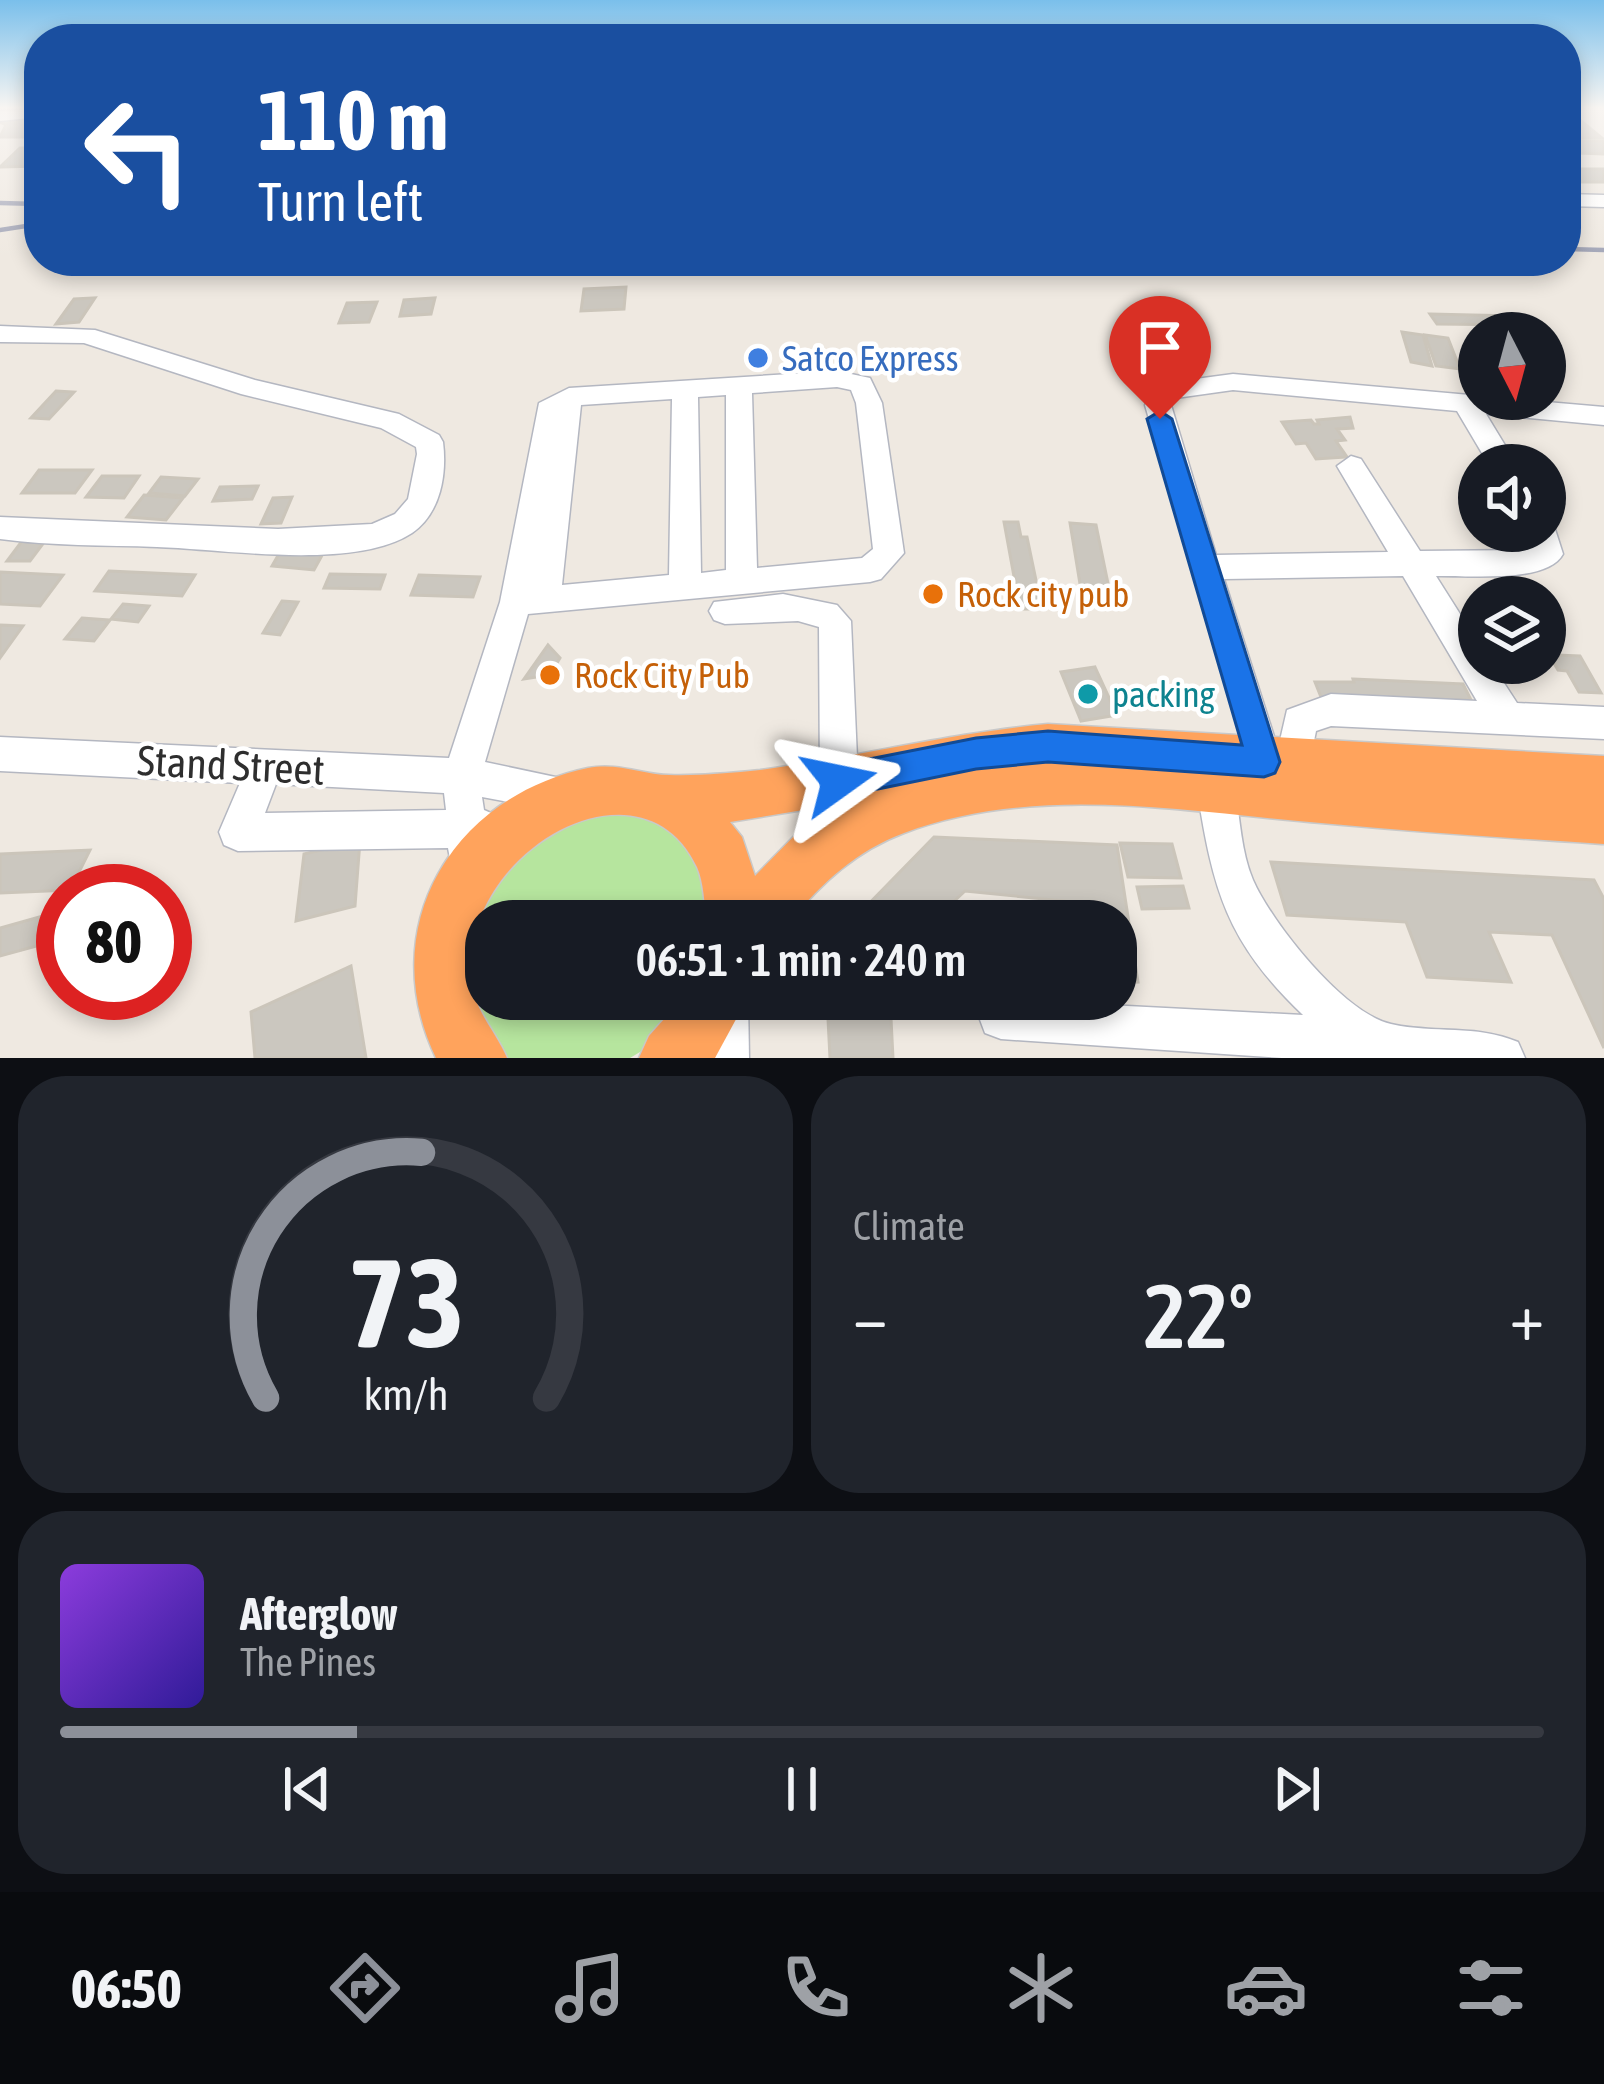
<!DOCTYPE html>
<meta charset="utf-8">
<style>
:root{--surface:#171b24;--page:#20242c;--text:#f1f3f6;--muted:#9ea1a6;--line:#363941;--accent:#8c9099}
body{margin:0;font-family:"Asap Condensed",sans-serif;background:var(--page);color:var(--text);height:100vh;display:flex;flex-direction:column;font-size:45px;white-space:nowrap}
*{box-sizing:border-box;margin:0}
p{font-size:39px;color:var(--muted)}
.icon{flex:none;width:66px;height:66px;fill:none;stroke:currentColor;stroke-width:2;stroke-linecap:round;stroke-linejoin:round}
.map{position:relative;height:1058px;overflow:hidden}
.details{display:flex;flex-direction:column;gap:18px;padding:18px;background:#0d0f14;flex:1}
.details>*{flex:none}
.top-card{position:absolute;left:24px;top:24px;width:1557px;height:252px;border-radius:48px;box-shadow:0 6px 18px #0003;background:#1a4fa0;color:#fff;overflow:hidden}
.needle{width:78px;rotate:174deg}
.fabs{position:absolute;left:1458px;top:312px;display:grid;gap:24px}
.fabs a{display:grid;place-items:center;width:108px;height:108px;border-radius:50%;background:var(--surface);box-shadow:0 6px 18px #0003;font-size:60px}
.speed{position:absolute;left:36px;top:864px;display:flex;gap:24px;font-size:60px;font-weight:700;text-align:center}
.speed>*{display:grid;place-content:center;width:156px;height:156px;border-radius:50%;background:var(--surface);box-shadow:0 6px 18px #0003;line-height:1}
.speed .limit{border:18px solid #d22;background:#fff;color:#111}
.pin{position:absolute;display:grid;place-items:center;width:102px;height:102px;color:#fff;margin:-123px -51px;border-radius:50% 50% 50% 0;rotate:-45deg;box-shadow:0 0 12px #0007}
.pin .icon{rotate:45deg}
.me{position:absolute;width:132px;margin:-66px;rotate:78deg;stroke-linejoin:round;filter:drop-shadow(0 0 9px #0008)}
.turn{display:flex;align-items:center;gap:42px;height:252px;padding:0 36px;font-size:54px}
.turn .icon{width:156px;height:156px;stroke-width:2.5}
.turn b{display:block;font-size:84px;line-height:102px}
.big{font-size:90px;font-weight:600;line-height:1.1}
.details .card{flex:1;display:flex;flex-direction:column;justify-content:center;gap:18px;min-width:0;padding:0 42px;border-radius:48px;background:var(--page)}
.details .dial{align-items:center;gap:0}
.dial svg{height:312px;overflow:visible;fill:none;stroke:var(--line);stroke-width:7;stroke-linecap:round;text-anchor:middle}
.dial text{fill:var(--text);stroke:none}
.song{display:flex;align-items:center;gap:36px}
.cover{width:144px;height:144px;border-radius:18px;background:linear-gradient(135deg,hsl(270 70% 55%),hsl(250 70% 35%))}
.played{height:12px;border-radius:6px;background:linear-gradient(90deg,var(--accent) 20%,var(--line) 20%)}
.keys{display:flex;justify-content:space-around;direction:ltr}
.heat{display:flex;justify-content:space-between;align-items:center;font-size:66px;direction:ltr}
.details .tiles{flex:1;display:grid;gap:18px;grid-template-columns:1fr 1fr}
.card:last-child{grid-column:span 2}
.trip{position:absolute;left:465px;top:900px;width:672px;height:120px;border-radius:48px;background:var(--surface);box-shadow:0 6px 18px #0003;font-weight:600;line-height:120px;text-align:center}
.dock{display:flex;height:192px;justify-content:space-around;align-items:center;background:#090b0e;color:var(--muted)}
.dock .icon{width:84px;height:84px}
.dock .on{color:var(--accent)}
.dock b{font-size:54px;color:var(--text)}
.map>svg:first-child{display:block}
.green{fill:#b6e59e}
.building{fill:#cbc7bf;stroke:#cbc5ba;stroke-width:3}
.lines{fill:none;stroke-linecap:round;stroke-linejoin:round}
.minor-casing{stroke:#b4b7c1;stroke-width:3}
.highway-casing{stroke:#c9c9c9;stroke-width:3}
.minor{fill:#fff;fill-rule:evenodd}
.highway{fill:#ffa35c;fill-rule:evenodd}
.rail{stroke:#a3a6b8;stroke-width:4.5}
.route{fill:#1a73e8;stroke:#114b97;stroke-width:3}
.shop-dot{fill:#3f7fe0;stroke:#fff;stroke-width:4.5}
.food-dot{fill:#e8710a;stroke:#fff;stroke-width:4.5}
.culture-dot{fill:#0f9aa8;stroke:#fff;stroke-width:4.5}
.labels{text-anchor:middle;stroke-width:9;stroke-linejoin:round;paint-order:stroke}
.shop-label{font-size:36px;fill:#366cbe;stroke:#fff;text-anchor:start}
.food-label{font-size:36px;fill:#c56008;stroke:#fff;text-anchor:start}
.culture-label{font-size:36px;fill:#0d838f;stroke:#fff;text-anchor:start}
.near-street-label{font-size:42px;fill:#2e2e2e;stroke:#fff}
</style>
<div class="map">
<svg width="1604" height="1058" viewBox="0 0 1604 1058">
<rect width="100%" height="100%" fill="#efe9e1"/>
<polygon class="green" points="650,809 707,863 717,921 486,921 486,999 695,999 660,1040 630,1058 506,1058 463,1009 458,924 535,821"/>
<g class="building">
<polygon points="25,116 34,116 23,125 38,125 23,137 0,137 6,125 2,123 20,118 14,125"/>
<polygon points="1566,116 1575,116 1602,138 1571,138 1566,133 1571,132 1566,127"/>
<polygon points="1566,141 1604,141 1604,154 1579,153"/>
<polygon points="20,148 39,148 39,166 0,167"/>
<polygon points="1566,169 1604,169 1604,182 1581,182"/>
<polygon points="626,287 624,309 581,311 584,289"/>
<polygon points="95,298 79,322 56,324 74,299"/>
<polygon points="435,298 431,314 400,316 404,300"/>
<polygon points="377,302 369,322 339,323 347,303"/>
<polygon points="1430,314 1515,316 1523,325 1437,324"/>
<polygon points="1402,332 1423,335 1432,366 1411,362"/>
<polygon points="1425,335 1448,338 1460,369 1436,366"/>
<polygon points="56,391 74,392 49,419 31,418"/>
<polygon points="1350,417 1353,428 1337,429 1345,440 1336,441 1347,457 1316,459 1306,443 1296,444 1282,422 1311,420 1314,424 1319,424 1317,420"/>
<polygon points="39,470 92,470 75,493 22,493"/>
<polygon points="102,476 139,476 124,498 86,497"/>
<polygon points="161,477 198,479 185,496 149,493"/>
<polygon points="258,486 252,499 213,501 220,487"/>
<polygon points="144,495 183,498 166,520 127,517"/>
<polygon points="292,497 281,523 261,524 273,498"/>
<polygon points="1004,522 1018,522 1021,537 1027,537 1037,585 1059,585 1061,595 1038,595 1040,609 1020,609"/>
<polygon points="1070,523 1096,525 1111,598 1082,596"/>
<polygon points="22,541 45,541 30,561 7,561"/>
<polygon points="284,545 326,548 314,570 272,566"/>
<polygon points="109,571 195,575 182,596 95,591"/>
<polygon points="0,572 63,575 40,606 0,604"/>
<polygon points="330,574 385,575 380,589 324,588"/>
<polygon points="419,575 480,577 473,597 411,595"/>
<polygon points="282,601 298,602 280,635 263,633"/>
<polygon points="123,604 149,606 138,622 111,619"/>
<polygon points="82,618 110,620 94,641 65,639"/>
<polygon points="0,625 23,626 0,658"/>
<polygon points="548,645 560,658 550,675 524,679"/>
<polygon points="1556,655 1580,656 1601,693 1579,692 1567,671 1558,670 1551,658 1558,658"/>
<polygon points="1095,667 1117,715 1081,721 1061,672"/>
<polygon points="1353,679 1463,684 1471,700 1321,697 1315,682 1354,682"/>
<polygon points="934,837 1117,845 1138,982 1116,983 1116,921 1065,921 1064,901 965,891 933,921 852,921"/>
<polygon points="360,841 355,906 296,921 304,854"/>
<polygon points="1120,843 1172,844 1181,878 1128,877"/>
<polygon points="90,850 70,890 0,893 0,854"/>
<polygon points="1271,862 1594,880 1604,899 1604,1048 1552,935 1489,932 1511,982 1427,977 1406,922 1287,915"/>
<polygon points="1183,886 1189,908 1142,909 1137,887"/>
<polygon points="46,915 40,945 0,956 0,928"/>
<polygon points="351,966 366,1058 255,1058 251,1012"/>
<polygon points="827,999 890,999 893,1058 830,1058"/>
</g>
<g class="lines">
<g class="minor-casing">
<g id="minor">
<polygon points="39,109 39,117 0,121 0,111"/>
<polygon points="1566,194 1604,195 1604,207 1566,206"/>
<path d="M 0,326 L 95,330 L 255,380 L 399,414 L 439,435 L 443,442 C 447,474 441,513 412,533 C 354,571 224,549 157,547 C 104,545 52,546 0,539 L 0,517 L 278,529 L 372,524 L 395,514 L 408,499 L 417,454 L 416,447 L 381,428 L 241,394 L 84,343 L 0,342 Z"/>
<path d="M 837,371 L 870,378 L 882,403 L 904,553 L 881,579 L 870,582 L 528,614 L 485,762 L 579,782 L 585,795 L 579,808 L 566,813 L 482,797 L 484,810 L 498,816 L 503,829 L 498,842 L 487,847 L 489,871 L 483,885 L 469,891 L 455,885 L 448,848 L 238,851 L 224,845 L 219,832 L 240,783 L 0,771 L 0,737 L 449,758 L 500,602 L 539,403 L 569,388 ZM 837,387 L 851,390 L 856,403 L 873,549 L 862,558 L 757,568 L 752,393 ZM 726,395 L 726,570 L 701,573 L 698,397 ZM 672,399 L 669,575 L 562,585 L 581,405 ZM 276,784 L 444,793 L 446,810 L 265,813 Z"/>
<path d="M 1233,374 L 1604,407 L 1604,425 L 1486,414 L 1517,465 L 1489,465 L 1457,411 L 1233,390 L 1176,398 L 1171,405 L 1216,555 L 1388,552 L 1337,466 L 1351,456 L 1361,459 L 1420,551 L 1527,550 L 1531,548 L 1527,531 L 1545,531 L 1545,520 L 1553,523 L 1563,554 C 1547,584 1467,575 1436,576 L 1479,644 L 1479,663 L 1491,663 L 1517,703 L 1604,707 L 1604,739 L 1331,726 L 1316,731 L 1307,776 L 1294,781 L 1279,771 L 1264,779 L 1251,774 L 1145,405 L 1158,384 ZM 1403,576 L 1477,701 L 1331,694 L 1287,710 L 1278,749 L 1224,579 Z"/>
<polygon points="783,594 837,605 851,621 858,781 852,793 839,799 826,793 820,781 819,627 798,621 725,624 714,620 709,611 714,602"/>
<path d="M 1216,771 L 1229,776 L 1235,789 C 1240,818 1241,852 1253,880 C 1272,923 1343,1013 1391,1024 C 1435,1034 1475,1024 1518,1042 L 1525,1058 L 1282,1058 L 1001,1039 L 985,1033 L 979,1017 L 991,999 L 1303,1015 C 1226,941 1213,890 1197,789 L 1203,776 Z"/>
<polygon points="704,999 748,999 749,1058 703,1058"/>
</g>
</g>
<g class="highway-casing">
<g id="highway">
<path d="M 1048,724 L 1604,756 L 1604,844 C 1510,838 1415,832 1321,823 C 1186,812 1035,783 904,833 C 856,851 823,882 790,921 L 707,921 C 704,904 704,882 697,867 C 640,746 454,856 472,984 C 476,1013 496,1032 507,1058 L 436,1058 C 374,928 451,797 588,768 C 618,762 644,775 669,775 C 698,776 731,773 760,770 C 857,757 951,733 1048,724 ZM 852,802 L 800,830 L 755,876 L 742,837 L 730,822 Z"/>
<polygon points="682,999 747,999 715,1058 639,1058 649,1036"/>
</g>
</g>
<use href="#minor" class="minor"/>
<use href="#highway" class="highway"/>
<g class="rail">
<polyline points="0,203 39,204"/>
<polyline points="0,230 39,224"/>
<polyline points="1566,249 1604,250"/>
</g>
</g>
<linearGradient id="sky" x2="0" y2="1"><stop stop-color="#7abfeb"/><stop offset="0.42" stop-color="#f8f5f2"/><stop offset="1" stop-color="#f8f5f2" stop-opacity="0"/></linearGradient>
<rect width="1604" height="257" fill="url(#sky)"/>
<polygon class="route" points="1160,411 1172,419 1280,762 1275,773 1264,777 1048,762 976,769 839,797 827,792 822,781 827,769 839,765 976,738 1048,731 1242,745 1147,419"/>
<circle class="shop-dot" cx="758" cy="358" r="12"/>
<g class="food-dot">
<circle cx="933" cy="594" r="12"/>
<circle cx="550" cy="675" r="12"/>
</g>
<circle class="culture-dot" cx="1088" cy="694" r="12"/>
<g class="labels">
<g class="shop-label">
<text x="782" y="371">Satco Express</text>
</g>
<g class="food-label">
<text x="957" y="607">Rock city pub</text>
<text x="574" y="688">Rock City Pub</text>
</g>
<g class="culture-label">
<text x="1112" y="707">packing</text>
</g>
<g class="near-street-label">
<text transform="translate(231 765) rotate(3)" y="15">Stand Street</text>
</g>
</g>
</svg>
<div class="fabs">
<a><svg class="needle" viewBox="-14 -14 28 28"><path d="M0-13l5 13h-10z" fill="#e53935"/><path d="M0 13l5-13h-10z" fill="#9ea1a6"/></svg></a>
<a><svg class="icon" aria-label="sound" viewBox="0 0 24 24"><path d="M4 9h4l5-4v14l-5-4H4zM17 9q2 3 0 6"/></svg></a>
<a><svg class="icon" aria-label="layers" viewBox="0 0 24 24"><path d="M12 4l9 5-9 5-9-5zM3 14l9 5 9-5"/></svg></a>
</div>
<div class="speed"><div class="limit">80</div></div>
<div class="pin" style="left:1160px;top:419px;background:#d93025"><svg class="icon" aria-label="arrive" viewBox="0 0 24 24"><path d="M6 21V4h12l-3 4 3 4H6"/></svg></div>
<svg class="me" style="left:839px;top:781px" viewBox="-20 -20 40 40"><path d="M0-17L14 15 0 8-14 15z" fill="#1a73e8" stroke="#fff" stroke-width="4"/></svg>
<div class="trip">06:51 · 1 min · 240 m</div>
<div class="top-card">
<div class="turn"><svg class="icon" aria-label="left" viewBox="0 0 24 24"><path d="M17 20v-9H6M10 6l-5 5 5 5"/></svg><div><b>110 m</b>Turn left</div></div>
</div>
</div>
<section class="details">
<div class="tiles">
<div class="card dial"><svg viewBox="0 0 100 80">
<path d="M14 69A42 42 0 1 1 86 69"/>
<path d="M14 69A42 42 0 0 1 54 6" stroke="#8c9099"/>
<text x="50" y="56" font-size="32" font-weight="700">73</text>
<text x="50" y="72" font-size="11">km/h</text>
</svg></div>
<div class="card"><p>Climate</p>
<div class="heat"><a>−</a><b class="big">22°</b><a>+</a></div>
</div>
<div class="card">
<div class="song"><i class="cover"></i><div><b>Afterglow</b><p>The Pines</p></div></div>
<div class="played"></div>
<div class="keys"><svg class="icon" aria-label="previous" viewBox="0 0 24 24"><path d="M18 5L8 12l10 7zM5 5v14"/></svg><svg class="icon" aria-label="pause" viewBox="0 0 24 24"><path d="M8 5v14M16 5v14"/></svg><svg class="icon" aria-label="next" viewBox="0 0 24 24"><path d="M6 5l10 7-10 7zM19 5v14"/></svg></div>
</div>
</div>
</section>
<nav class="dock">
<b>06:50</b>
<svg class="icon on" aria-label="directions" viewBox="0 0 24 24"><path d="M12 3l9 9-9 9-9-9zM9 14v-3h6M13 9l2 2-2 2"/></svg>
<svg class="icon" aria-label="music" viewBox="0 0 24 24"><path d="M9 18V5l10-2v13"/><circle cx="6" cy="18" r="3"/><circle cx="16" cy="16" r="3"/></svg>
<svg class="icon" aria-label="phone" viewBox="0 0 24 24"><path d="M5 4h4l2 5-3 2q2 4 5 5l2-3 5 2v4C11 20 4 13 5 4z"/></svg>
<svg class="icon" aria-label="climate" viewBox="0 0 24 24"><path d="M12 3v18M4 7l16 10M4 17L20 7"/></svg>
<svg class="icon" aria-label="car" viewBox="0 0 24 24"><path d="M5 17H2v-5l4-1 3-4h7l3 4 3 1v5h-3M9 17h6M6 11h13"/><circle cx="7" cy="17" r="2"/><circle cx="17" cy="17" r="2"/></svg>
<svg class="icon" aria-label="filters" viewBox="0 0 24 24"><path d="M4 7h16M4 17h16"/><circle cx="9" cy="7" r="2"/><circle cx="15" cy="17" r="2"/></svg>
</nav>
